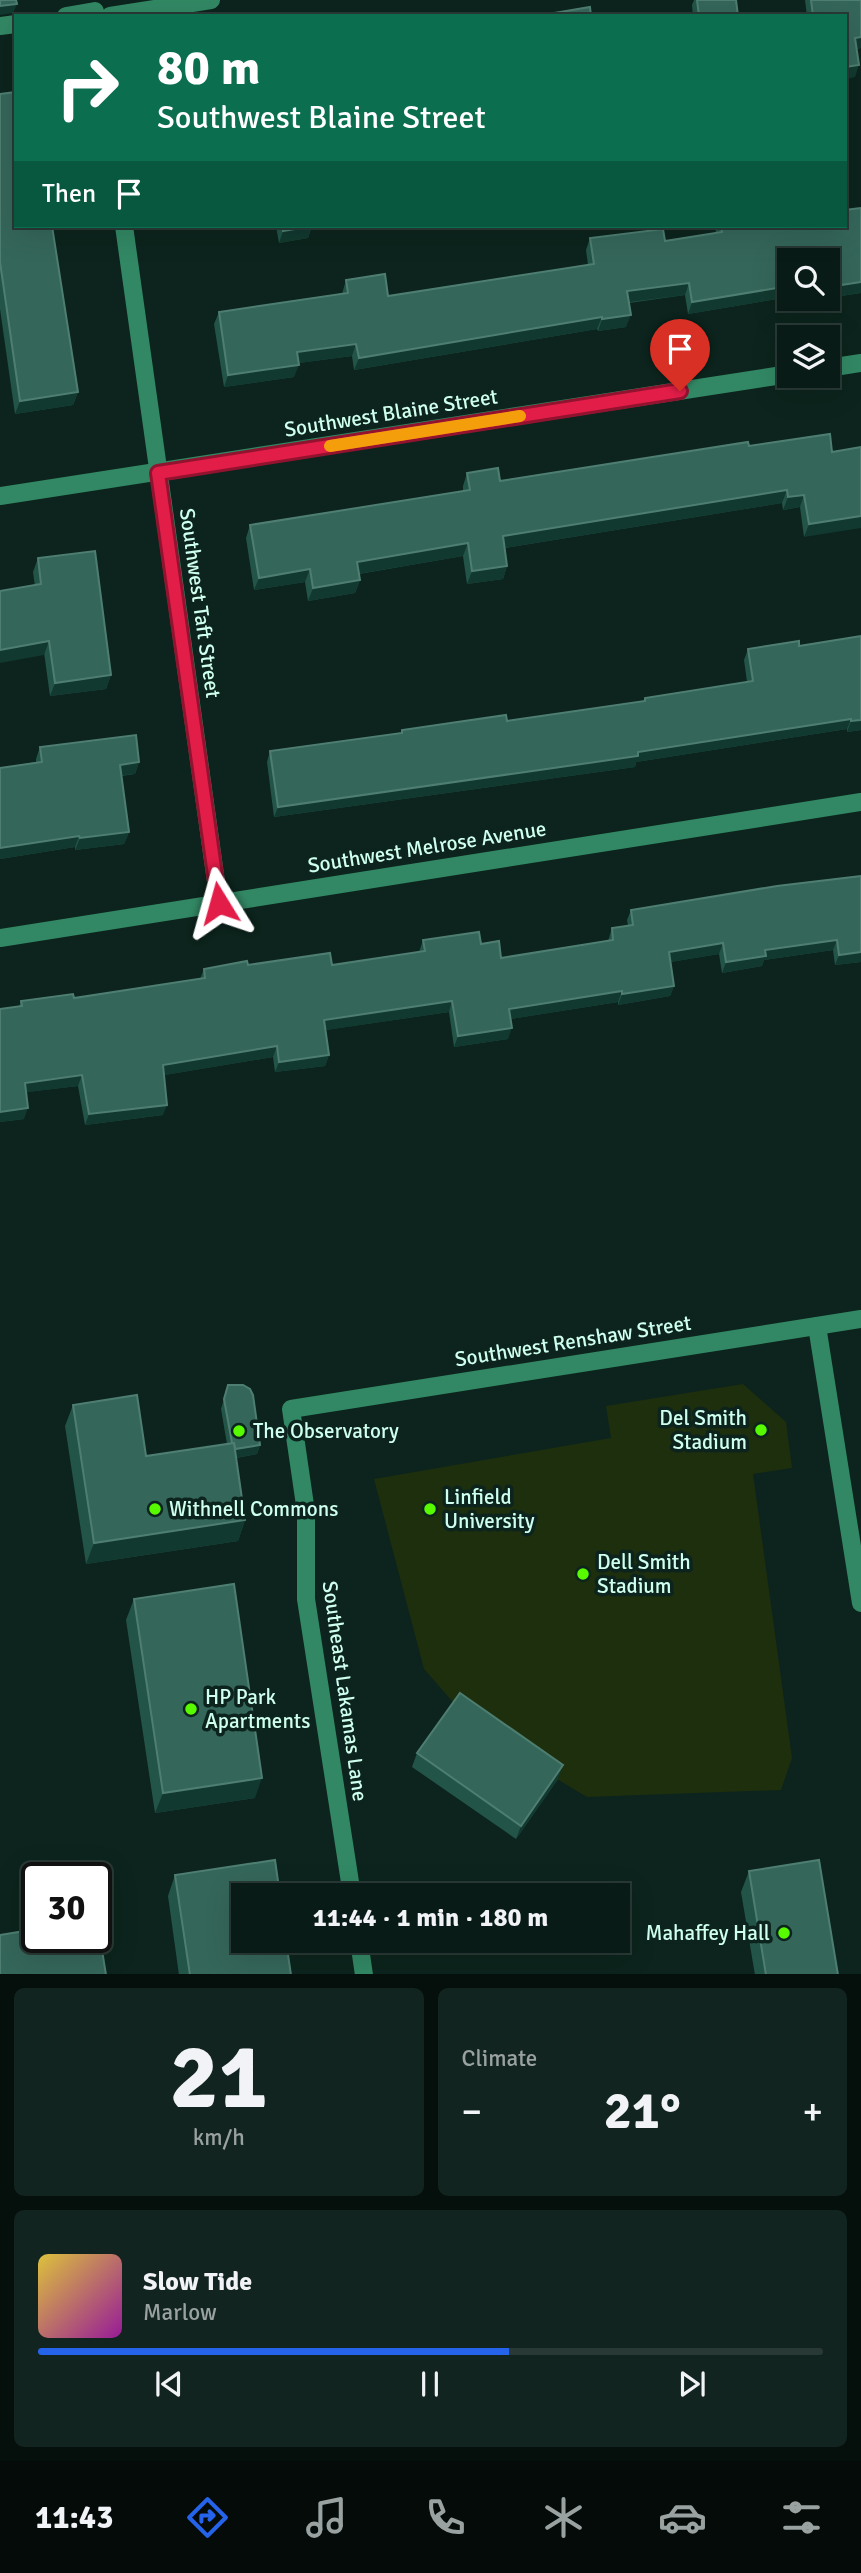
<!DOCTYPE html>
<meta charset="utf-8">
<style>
:root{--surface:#091b16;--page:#12241f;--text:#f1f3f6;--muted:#99a1a1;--line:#293935;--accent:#2563eb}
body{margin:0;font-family:Signika,sans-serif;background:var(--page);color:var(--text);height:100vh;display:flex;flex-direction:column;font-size:26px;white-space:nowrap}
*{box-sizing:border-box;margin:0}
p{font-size:23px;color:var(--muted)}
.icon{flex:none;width:38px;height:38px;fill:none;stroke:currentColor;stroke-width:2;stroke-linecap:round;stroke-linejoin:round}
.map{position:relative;height:1974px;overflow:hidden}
.sheet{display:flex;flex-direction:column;gap:14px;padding:14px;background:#050f0c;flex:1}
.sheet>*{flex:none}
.top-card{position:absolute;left:14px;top:14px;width:833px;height:214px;border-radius:0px;box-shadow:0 7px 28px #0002,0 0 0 2px var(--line);background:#0b6e4f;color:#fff;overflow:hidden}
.controls{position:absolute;left:777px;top:248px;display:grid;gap:14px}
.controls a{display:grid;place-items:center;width:63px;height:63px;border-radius:0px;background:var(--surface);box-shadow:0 7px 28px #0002,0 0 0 2px var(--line);font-size:35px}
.speed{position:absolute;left:21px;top:1862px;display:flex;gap:14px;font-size:35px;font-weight:700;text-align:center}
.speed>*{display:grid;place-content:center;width:91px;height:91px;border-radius:50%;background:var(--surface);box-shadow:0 7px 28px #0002,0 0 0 2px var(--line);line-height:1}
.speed .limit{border:4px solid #111;border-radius:10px;background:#fff;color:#111}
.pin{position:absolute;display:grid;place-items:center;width:60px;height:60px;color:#fff;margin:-72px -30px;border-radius:50% 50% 50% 0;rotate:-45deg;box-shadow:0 0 7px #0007}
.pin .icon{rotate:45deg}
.me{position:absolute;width:77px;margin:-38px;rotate:352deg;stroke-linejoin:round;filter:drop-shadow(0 0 5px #0008)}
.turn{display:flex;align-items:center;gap:24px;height:147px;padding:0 28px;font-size:32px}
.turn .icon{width:91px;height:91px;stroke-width:2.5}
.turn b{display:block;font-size:49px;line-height:60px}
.then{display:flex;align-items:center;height:66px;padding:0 28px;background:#0003;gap:14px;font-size:26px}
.big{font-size:52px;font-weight:800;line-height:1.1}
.sheet .widget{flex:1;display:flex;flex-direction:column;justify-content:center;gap:10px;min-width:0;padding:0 24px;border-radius:10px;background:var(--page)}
.sheet .dial{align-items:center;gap:0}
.dial b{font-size:91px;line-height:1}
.song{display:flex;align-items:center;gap:21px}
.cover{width:84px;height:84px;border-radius:10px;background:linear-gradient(135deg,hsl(50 70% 55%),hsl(300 70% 35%))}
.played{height:7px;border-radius:4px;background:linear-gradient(90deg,var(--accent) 60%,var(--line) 60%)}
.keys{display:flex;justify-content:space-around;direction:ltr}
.heat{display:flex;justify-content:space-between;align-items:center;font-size:38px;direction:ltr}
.sheet .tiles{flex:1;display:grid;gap:14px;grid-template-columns:1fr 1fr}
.widget:last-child{grid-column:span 2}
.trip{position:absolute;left:231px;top:1883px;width:399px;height:70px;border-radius:0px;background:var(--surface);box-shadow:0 7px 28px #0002,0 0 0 2px var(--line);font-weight:800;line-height:70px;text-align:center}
.menu{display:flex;height:112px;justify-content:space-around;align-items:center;background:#040b09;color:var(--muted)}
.menu .icon{width:49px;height:49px}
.menu .active{color:var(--accent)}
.menu b{font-size:32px;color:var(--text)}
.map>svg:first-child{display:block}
.green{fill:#1e2f0e}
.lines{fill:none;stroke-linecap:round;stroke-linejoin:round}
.minor{stroke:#328864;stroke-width:18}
.wall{fill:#235448}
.shaded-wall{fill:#12392f}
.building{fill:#35665a;stroke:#4e7e71;stroke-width:2}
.route-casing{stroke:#92132f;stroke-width:18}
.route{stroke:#e11d48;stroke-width:12}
.slow{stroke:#f59e0b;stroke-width:12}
.poi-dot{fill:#58fa00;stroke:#0c241d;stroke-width:2.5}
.labels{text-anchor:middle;stroke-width:7;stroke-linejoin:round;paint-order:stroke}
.street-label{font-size:21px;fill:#cfffef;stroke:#0c241d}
.poi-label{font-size:21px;fill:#cfffef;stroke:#0c241d;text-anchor:start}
</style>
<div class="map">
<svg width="861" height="1975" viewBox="0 0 861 1975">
<rect width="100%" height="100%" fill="#0c241d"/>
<polygon class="green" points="743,1384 786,1422 792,1468 753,1474 792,1758 781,1790 587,1797 480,1733 424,1669 374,1479 611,1438 606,1406"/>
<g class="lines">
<g class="minor">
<polyline points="66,16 95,11"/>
<polyline points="110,16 211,0"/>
<polyline points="0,26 16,24"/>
<polyline points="124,226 219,903"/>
<polyline points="828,368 861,363"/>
<polyline points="0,496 789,374"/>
<polyline points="0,938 861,802"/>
<polyline points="817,1326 861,1603"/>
<polyline points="352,1895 306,1599 306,1512 291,1409 861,1319"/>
<polyline points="359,1941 364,1975"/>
</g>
</g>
<g class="wall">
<polygon points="694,0 736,0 738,16 693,16 692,5"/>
<polygon points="805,0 861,0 861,48 856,49 855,77 845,78 845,16 807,16"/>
<polygon points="0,94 78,392 73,405 15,414 0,309"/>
<polygon points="861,208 861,293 828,298 828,261 789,261 789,297 688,314 685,295 629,303 626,327 598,331 597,329 354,370 352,356 298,363 294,377 224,387 214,324 219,312 342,294 346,280 388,296 588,265 586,250 590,238 665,241 716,233 715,226 845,226"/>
<polygon points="276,226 312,226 308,238 279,243"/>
<polygon points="749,446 832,452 861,447 804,537 800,507 783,510 782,503 505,548 507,566 503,579 467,584 463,556 359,574 360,580 355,593 308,601 305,582 254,590 246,538 250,525 463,491 463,486 467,473 500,481"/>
<polygon points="38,558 111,675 106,689 50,696 33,572"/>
<polygon points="799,646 861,730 847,732 847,729 636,762 635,767 274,817 267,762 270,751 401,733 402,730 507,721 643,701 645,698 747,682 744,660 748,649"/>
<polygon points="40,747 139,762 135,774 121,776 129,832 124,844 75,850 75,847 0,859 0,768 36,762 36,759"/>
<polygon points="777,886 861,962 835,965 833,950 764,960 762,966 722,973 719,954 670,962 674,986 670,996 618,1005 618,1002 510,1019 508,1039 454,1047 449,1012 325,1030 329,1055 325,1066 275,1072 273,1057 164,1075 163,1115 85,1125 78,1086 26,1092 24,1119 0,1122 0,1009 19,1007 21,1001 74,998 200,979 204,969 248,965 332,965 419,952 423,940 481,944 501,958 608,941 612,928 628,926 627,920 631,910"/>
<polygon points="228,1385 260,1445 257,1454 236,1458 245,1520 238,1541 86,1564 65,1426 73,1405 146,1456 227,1444 221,1409"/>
<polygon points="134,1599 255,1798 155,1813 126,1620"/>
<polygon points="417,1753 558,1779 516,1839 412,1767"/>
<polygon points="749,1871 838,1975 755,1975 741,1892"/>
<polygon points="175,1875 291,1975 179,1975 168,1896"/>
</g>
<g class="shaded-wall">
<polygon points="17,4 13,13 0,15 0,6"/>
<polygon points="861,37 861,48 850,49 855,38"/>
<polygon points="859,65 855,77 845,78 845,67"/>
<polygon points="312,226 308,238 279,243 283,231"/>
<polygon points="861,282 861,293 828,298 828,287"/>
<polygon points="689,283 685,295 622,303 627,291"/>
<polygon points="789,286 789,297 688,314 692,302"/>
<polygon points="631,315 626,327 598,331 602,319"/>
<polygon points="602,317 597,329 354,370 359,358"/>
<polygon points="356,344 352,356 292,364 297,352"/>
<polygon points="299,365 294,377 224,387 228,375"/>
<polygon points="78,392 73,405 15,414 20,401"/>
<polygon points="787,490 782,503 498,549 503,536"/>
<polygon points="804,495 800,507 783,510 788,497"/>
<polygon points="861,516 861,528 804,537 809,524"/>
<polygon points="468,543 463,556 352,575 357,562"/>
<polygon points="507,566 503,579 467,584 472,571"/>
<polygon points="310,569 305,582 254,590 259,578"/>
<polygon points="360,580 355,593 308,601 313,588"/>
<polygon points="49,641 44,655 0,663 0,650"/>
<polygon points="111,675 106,689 50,696 55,683"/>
<polygon points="851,719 847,729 636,762 635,767 274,817 278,807"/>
<polygon points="861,720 861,730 847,732 851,721"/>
<polygon points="139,762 135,774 115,776 120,765"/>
<polygon points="129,832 124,844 75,850 80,838"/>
<polygon points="79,836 75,847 0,859 0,848"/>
<polygon points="837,940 833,950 764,960 762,966 722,973 726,962 765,950"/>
<polygon points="723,943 719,954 665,963 669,952"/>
<polygon points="861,952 861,962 835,965 839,955"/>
<polygon points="674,986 670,996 618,1005 622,994"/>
<polygon points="622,991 618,1002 505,1020 509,1009"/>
<polygon points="452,1001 449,1012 320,1031 324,1020"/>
<polygon points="512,1028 508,1039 454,1047 458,1036"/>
<polygon points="277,1046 273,1057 159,1076 163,1065"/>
<polygon points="329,1055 325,1066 275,1072 279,1062"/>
<polygon points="82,1075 78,1086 21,1093 25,1083"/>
<polygon points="167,1105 163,1115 85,1125 89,1114"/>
<polygon points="28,1108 24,1119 0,1122 0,1112"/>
<polygon points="260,1445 257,1454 230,1459 233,1450"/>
<polygon points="245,1520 238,1541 86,1564 94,1543"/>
<polygon points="563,1765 558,1779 516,1839 521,1826"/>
<polygon points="262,1778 255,1798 155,1813 163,1793"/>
</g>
<g class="building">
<polygon points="0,0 16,0 17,4 0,6"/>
<polygon points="697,0 736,0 738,16 699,16"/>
<polygon points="811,0 861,0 861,37 855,38 859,65 845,67 845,16 813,16"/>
<polygon points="590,7 591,16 555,16 554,13"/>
<polygon points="16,92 16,226 52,226 78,392 20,401 0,262 0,94"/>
<polygon points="861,208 861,282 828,287 828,261 789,261 789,286 692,302 689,283 627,291 631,315 602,319 602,317 359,358 356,344 297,352 299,365 228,375 219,312 348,293 346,280 385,274 388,296 594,264 590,238 663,229 665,241 722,232 721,226 845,226 845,210"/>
<polygon points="283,226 312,226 283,231"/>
<polygon points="830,434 832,452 861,447 861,516 809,524 804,495 788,497 787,490 503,536 507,566 472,571 468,543 357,562 360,580 313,588 310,569 259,578 250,525 470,490 467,473 498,468 500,481 748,442 749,446"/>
<polygon points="95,551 111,675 55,683 49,641 0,650 0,591 41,584 38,558"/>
<polygon points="861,636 861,720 851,721 851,719 638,752 638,756 278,807 270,751 402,733 402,730 506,715 507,721 645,701 645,698 753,681 748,649 799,641 799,646"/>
<polygon points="136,735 139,762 120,765 129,832 80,838 79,836 0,848 0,768 42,762 40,747"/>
<polygon points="861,876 861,952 839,955 837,940 765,950 766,956 726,962 723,943 669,952 674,986 622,994 622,991 509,1009 512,1028 458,1036 452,1001 324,1020 329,1055 279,1062 277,1046 163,1065 167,1105 89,1114 82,1075 25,1083 28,1108 0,1112 0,1009 22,1006 21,1001 73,994 74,998 205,978 204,969 247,961 248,965 330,953 332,965 425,951 423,940 479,932 481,944 499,941 501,958 613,940 612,928 633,925 631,910 777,886"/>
<polygon points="228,1385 243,1385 250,1389 253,1395 260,1445 235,1449 234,1443 232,1443 224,1399"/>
<polygon points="137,1395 146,1456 234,1443 245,1520 94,1543 73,1405"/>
<polygon points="234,1584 262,1778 163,1793 134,1599"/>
<polygon points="460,1693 563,1765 521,1826 417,1753"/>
<polygon points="275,1860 280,1895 243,1895 243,1941 286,1941 291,1975 190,1975 175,1875"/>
<polygon points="819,1860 838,1975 766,1975 749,1871"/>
<polygon points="96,1919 97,1919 106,1975 0,1975 0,1935 37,1929 37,1937 96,1937"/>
</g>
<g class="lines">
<g class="route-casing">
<polyline id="route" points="219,903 158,473 680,391"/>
</g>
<use href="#route" class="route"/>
<polyline class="slow" points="330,446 520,416"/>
</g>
<g class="poi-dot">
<circle cx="761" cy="1430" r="7"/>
<circle cx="239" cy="1431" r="7"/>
<circle cx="155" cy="1509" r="7"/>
<circle cx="430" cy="1509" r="7"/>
<circle cx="583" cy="1574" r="7"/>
<circle cx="191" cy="1709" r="7"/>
<circle cx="784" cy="1933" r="7"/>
</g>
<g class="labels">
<g class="street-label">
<text transform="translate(391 413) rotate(-9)" y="7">Southwest Blaine Street</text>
<text transform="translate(200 603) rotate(82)" y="7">Southwest Taft Street</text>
<text transform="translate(427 847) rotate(-9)" y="7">Southwest Melrose Avenue</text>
<text transform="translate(573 1341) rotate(-9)" y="7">Southwest Renshaw Street</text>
<text transform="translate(345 1691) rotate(82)" y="7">Southeast Lakamas Lane</text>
</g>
<g class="poi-label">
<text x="747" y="1425" text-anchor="end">Del Smith<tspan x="747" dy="24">Stadium</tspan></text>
<text x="253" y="1438">The Observatory</text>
<text x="444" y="1504">Linfield<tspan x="444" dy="24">University</tspan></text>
<text x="169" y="1516">Withnell Commons</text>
<text x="597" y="1569">Dell Smith<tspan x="597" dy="24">Stadium</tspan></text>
<text x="205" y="1704">HP Park<tspan x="205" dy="24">Apartments</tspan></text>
<text x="770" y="1940" text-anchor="end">Mahaffey Hall</text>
</g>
</g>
</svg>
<div class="controls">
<a><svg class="icon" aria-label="search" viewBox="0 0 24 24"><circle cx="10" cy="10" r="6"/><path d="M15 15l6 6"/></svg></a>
<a><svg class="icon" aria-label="layers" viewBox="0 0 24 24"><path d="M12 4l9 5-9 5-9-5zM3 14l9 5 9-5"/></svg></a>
</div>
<div class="speed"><div class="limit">30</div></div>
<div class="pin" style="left:680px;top:391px;background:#d93025"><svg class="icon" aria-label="arrive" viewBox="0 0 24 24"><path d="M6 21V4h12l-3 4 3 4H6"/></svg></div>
<svg class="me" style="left:219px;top:903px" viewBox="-20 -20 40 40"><path d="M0-17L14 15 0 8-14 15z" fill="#e11d48" stroke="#fff" stroke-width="4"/></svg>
<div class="trip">11:44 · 1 min · 180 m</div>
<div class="top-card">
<div class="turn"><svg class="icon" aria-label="right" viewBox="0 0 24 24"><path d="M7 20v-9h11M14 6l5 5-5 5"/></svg><div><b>80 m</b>Southwest Blaine Street</div></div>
<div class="then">Then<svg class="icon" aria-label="arrive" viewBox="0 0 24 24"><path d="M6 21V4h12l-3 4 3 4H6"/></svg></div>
</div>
</div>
<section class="sheet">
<div class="tiles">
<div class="widget dial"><b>21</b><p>km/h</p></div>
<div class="widget"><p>Climate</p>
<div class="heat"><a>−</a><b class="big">21°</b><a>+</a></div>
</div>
<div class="widget">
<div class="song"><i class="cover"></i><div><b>Slow Tide</b><p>Marlow</p></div></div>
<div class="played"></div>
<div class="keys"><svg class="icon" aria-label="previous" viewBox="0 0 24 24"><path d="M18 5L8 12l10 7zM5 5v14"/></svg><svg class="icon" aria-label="pause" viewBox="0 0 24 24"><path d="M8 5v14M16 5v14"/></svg><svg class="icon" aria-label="next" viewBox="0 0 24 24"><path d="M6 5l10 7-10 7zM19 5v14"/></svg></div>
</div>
</div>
</section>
<nav class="menu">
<b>11:43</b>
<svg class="icon active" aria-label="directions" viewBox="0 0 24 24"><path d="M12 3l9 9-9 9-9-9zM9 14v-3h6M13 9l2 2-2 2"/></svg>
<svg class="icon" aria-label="music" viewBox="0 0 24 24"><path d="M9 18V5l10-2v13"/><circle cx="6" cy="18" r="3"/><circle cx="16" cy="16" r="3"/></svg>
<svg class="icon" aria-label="phone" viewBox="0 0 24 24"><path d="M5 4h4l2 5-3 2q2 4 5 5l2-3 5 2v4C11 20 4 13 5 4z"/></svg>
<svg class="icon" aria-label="climate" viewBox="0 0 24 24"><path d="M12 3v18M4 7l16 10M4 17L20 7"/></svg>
<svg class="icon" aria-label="car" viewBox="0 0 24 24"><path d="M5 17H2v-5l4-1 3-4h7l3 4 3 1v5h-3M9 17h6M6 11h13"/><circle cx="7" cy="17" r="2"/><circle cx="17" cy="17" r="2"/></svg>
<svg class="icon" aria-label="filters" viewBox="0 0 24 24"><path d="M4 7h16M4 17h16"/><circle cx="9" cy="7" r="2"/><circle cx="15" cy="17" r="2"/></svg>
</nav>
